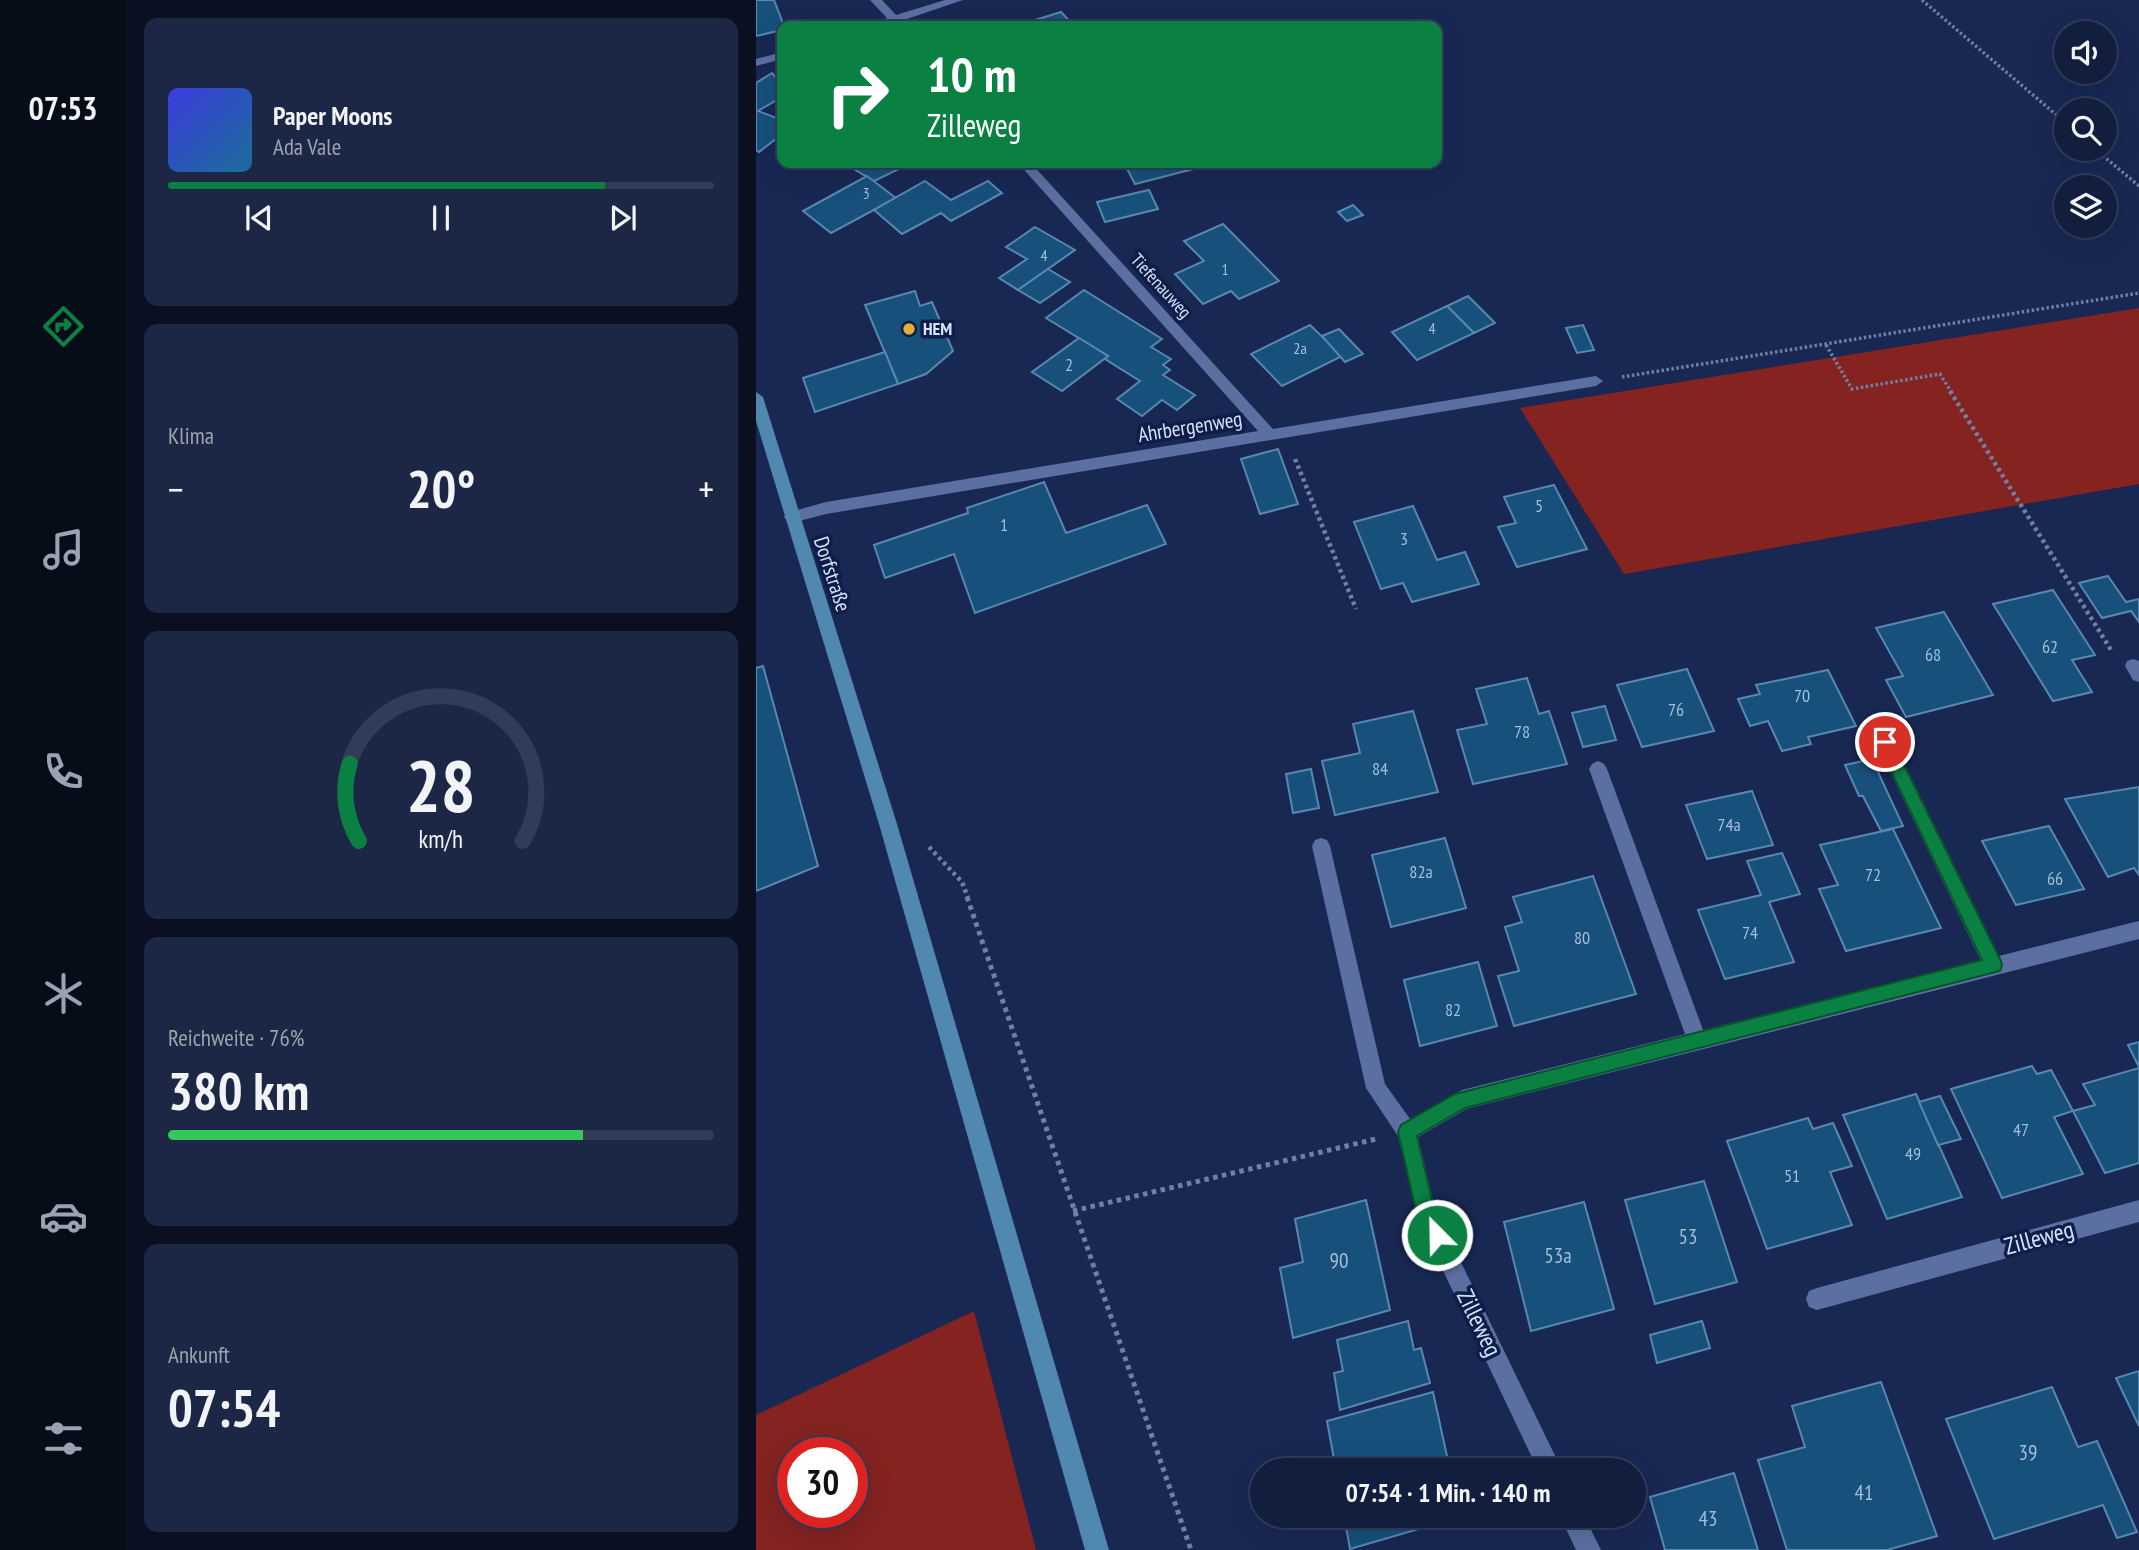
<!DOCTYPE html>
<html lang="de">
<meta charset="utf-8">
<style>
:root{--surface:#121e3e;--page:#1b2745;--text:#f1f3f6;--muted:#9ca2b0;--line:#313c58;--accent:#0b8043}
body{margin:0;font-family:"PT Sans Narrow",sans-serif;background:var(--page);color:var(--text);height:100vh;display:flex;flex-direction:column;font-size:26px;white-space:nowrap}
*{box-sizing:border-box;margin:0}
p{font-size:23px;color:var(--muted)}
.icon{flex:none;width:38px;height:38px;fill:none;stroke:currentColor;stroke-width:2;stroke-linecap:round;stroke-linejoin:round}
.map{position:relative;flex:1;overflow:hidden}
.details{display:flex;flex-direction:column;gap:18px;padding:18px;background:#0a1022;width:630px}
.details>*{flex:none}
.banner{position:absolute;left:21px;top:21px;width:665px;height:147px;border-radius:14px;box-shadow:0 7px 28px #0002,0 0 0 2px var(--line);background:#0b8043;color:#fff;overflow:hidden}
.buttons{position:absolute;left:1298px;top:21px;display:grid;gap:14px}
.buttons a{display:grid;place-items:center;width:63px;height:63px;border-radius:50%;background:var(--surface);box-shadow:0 7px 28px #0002,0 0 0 2px var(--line);font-size:35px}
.speed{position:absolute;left:21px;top:1437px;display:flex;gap:14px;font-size:35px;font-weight:700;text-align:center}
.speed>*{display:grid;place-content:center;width:91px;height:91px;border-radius:50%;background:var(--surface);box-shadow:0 7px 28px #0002,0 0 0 2px var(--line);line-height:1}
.speed .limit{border:10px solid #d22;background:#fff;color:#111}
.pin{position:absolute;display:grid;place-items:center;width:60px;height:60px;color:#fff;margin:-30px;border:4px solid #fff;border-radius:50%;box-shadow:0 2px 7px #0007}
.me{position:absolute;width:77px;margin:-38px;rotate:337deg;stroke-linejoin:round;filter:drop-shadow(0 0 5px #0008)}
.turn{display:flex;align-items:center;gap:24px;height:147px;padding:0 35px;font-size:32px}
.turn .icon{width:91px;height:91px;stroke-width:2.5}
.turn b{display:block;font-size:49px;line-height:60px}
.big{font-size:52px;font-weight:700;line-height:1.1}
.details .tile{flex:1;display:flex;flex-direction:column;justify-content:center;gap:10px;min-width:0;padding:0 24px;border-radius:14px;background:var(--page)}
.details .dial{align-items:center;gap:0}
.dial svg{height:182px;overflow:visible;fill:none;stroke:var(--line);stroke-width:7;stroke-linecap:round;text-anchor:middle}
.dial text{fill:var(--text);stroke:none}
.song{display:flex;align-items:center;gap:21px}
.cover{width:84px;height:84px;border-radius:10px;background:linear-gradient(135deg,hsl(240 70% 55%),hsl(200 70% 35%))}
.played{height:7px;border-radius:4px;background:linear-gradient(90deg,var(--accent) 80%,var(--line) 80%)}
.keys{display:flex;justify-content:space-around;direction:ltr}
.heat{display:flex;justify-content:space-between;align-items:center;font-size:38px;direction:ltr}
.charge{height:10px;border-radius:5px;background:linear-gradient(90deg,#34c759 76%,var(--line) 0)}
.trip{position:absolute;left:494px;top:1458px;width:396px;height:70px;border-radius:35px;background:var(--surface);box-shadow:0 7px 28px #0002,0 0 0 2px var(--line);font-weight:700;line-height:70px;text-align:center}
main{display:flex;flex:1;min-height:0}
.dock{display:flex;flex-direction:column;width:126px;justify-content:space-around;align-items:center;background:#070c19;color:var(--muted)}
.dock .icon{width:49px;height:49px}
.dock .active{color:var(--accent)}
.dock b{font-size:32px;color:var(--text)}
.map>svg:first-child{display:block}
.green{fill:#842320;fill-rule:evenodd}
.building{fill:#17507b;stroke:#5887b0;stroke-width:2}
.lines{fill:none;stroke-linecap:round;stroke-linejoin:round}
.path-far2{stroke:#707fa3;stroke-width:3.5;stroke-dasharray:2.5 2.5;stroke-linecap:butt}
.path-far1{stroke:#707fa3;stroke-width:4.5;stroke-dasharray:3.5 3.5;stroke-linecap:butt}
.path{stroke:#707fa3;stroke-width:5;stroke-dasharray:4.5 4.5;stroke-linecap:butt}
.street{fill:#5b70a1;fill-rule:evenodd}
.secondary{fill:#5088af;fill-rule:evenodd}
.route{fill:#0b8043;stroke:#07532c;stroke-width:2}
.poi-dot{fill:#e0b034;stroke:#0f1e48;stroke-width:2.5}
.labels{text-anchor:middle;stroke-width:7;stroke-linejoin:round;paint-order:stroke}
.far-number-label{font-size:16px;fill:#a6bedd}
.far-street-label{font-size:18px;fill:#d6e2fe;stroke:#0f1e48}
.far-poi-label{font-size:18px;font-weight:bold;fill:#d6e2fe;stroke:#0f1e48;text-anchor:start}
.number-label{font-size:18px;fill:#a6bedd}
.street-label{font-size:21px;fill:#d6e2fe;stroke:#0f1e48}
.near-number-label{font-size:21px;fill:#a6bedd}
.near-street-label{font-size:24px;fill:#d6e2fe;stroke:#0f1e48}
</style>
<main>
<nav class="dock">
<b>07:53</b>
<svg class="icon active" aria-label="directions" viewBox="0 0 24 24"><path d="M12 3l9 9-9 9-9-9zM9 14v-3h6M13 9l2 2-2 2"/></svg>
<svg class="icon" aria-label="music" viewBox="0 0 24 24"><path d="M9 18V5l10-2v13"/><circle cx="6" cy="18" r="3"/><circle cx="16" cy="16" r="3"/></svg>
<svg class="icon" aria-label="phone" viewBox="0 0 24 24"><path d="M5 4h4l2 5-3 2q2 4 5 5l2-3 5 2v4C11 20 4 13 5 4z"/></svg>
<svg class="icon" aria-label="climate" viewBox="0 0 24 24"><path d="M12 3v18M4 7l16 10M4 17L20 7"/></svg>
<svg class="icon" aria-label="car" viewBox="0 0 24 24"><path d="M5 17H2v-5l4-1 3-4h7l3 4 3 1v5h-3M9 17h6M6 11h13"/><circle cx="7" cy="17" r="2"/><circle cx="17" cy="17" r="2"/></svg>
<svg class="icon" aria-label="filters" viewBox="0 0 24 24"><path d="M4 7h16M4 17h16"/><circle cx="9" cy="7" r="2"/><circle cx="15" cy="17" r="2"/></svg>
</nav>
<section class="details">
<div class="tile">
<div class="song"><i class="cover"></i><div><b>Paper Moons</b><p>Ada Vale</p></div></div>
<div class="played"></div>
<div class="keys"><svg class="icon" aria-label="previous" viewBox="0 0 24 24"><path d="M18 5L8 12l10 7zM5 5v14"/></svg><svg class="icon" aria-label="pause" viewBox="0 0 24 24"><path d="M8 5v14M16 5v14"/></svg><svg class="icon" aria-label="next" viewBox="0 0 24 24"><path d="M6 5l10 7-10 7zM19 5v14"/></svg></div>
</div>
<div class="tile"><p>Klima</p>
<div class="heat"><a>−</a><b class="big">20°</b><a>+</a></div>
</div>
<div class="tile dial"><svg viewBox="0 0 100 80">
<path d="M14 69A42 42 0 1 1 86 69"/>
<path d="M14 69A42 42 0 0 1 10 35" stroke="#0b8043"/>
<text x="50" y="56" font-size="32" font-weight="700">28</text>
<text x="50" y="72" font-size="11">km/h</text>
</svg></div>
<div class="tile"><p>Reichweite · 76%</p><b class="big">380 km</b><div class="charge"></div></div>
<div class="tile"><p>Ankunft</p><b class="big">07:54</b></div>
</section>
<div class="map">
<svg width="1383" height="1550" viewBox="0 0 1383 1550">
<rect width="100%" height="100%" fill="#182853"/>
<g class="green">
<polygon points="1383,308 1383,484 868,574 764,408"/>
<path d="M 218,1311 L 280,1550 L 0,1550 L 0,1415 ZM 37,1452 L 96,1452 L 96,1512 L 37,1512 Z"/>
</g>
<g class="building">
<polygon points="0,0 18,0 28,26 26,30 0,36"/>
<polygon points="305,12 318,26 260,26"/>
<polygon points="16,73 26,85 26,97 2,111 26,120 26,134 3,152 0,150 0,83"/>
<polygon points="111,163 145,163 142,164 145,168 118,181 98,169"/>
<polygon points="368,163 461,163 379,184"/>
<polygon points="111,176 140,198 75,233 47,211"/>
<polygon points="169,181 195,200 232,181 246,193 195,221 185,213 146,234 118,210"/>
<polygon points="393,190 402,209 349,222 341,202"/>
<polygon points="597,205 607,215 591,221 582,212"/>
<polygon points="467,224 523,281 483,299 475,291 447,304 419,274 448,261 428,241"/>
<polygon points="279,227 319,250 262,290 243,278 271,259 250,247"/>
<polygon points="292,269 314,282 284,303 262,290"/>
<polygon points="328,290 406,339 395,347 415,359 407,365 414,370 407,375 439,395 421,410 406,400 386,416 361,399 384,381 349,359 352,356 290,318"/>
<polygon points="159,291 164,306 176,302 197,351 170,374 142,384 109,305"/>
<polygon points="712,296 739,323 718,333 691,306"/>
<polygon points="691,306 718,333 661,360 636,332"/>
<polygon points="554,325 586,356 526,386 495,354"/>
<polygon points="827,325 838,350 821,353 810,328"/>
<polygon points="583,329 607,354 589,362 566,336"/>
<polygon points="323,338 352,356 306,391 276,372"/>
<polygon points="129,352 142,384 59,412 47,378"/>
<polygon points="522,449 542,504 504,514 485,459"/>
<polygon points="288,482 310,533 391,505 410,544 219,613 198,554 129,578 118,545 212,513 211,508"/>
<polygon points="798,485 831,549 761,567 742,527 760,523 748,497"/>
<polygon points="657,506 681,560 709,552 723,584 656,602 647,583 625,589 598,522"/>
<polygon points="1352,576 1370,602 1383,599 1383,622 1375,611 1346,618 1323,583"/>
<polygon points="1297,590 1339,655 1316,660 1336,692 1297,701 1237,604"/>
<polygon points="1188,612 1237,695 1150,717 1130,680 1147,676 1120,628"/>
<polygon points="7,666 62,866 0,891 0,668"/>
<polygon points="931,669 958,731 886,747 861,685"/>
<polygon points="1072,670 1100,726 1052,737 1055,744 1026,751 1012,721 994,726 982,699 1004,694 1000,685"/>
<polygon points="771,678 783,714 793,711 811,764 717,784 701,730 731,724 720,689"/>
<polygon points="849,706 860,740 827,747 816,713"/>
<polygon points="657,711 682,792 579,815 566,761 604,753 597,724"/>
<polygon points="1116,759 1147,826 1125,831 1107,796 1103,796 1089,765"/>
<polygon points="555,769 563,808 537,813 530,774"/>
<polygon points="1383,787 1383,875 1378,868 1352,877 1309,799"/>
<polygon points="996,791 1017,845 951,859 930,805"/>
<polygon points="1293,826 1328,889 1260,905 1226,841"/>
<polygon points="1137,829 1185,928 1090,951 1063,889 1082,885 1064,845"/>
<polygon points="689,838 710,908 635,927 616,855"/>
<polygon points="1026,853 1044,894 1013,902 1038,962 969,979 942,910 1005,895 991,861"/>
<polygon points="837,876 880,994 758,1026 742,976 763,971 749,927 766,922 757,897"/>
<polygon points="722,962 741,1026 664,1046 648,980"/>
<polygon points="1383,1042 1383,1067 1372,1045"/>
<polygon points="1276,1066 1281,1074 1295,1070 1317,1111 1298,1117 1327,1174 1246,1198 1195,1089"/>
<polygon points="1383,1068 1383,1163 1349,1173 1317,1111 1339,1105 1327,1084"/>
<polygon points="1160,1094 1206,1197 1131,1219 1087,1115"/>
<polygon points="1184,1096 1205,1139 1182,1145 1163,1102"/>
<polygon points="1052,1118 1057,1129 1077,1123 1096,1166 1074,1172 1096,1225 1011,1249 971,1141"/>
<polygon points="948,1181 981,1282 899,1304 869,1200"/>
<polygon points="610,1200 634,1310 537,1338 524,1268 547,1262 539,1219"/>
<polygon points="828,1202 858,1309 775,1331 748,1222"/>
<polygon points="652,1321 658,1350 665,1348 674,1383 584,1410 578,1373 587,1371 581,1340"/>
<polygon points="946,1321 954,1348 901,1363 894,1335"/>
<polygon points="1383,1371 1383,1426 1360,1378"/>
<polygon points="1125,1382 1181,1536 1131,1550 1031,1550 1002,1460 1049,1447 1036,1406"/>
<polygon points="1296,1387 1322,1447 1341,1441 1381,1532 1361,1538 1347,1505 1238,1539 1190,1419"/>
<polygon points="677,1392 694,1470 580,1470 571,1421"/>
<polygon points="978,1473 1002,1550 909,1550 894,1497"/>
<polygon points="588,1516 704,1516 704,1517 594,1549"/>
</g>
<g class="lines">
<g class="path-far2">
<polyline points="1166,0 1311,124"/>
<polyline points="1339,149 1383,186"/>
<polyline points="1070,345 1096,389 1184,374 1196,393"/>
<polyline points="866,377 1383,293"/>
</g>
<g class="path-far1">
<polyline points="1194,391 1355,650"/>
<polyline points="539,459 600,609"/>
<polyline points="173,847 206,882 212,898"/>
</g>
<g class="path">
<polyline points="211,897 435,1550"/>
<polyline points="317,1211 620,1139"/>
</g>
<g class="street">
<polygon points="114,0 126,0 140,15 189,0 207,0 145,21 149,26 136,24 112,26 131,18"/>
<polygon points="26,52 26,59 0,66 0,59"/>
<polygon points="262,163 275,163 517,429 840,376 847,381 840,386 70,514 36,523 31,521 28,517 31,513 70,502 502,431"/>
<polygon points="1377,659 1383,661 1383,682 1377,680 1369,666 1371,661"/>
<polygon points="1129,735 1135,737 1243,956 1383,921 1383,939 710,1109 662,1137 679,1209 806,1470 782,1470 662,1218 642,1136 610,1088 556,846 559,840 565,838 571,840 574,846 629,1084 654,1119 706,1090 929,1034 833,769 836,764 842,761 848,764 851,769 947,1030 1225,961 1120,742 1123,737"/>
<polygon points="1383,1200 1383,1222 1061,1310 1053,1307 1050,1299 1053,1291 1061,1288"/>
<polygon points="804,1516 828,1516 845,1550 820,1550"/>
</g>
<polygon class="secondary" points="0,392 7,397 141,824 353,1550 329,1550 123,824 0,421"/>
</g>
<polygon class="route" points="1129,735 1134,737 1244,959 1246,965 1244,971 709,1108 661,1136 678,1209 690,1235 687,1242 681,1244 674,1242 660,1211 642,1132 645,1125 699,1094 1226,960 1121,742 1123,737"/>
<circle class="poi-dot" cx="153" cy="329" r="7"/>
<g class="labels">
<g class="far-number-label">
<text x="110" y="199">3</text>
<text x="288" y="261">4</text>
<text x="469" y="275">1</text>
<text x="676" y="334">4</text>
<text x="544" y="354">2a</text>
</g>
<g class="far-street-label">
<text transform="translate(405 286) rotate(48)" y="6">Tiefenauweg</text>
</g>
<g class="far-poi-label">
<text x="167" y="335">HEM</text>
</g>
<g class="number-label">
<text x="313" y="371">2</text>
<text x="783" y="512">5</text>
<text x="248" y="531">1</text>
<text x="648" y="545">3</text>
<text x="1294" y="653">62</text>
<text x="1177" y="661">68</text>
<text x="1046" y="702">70</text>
<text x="920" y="716">76</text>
<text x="766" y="738">78</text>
<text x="624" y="775">84</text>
<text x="973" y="831">74a</text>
<text x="665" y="878">82a</text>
<text x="1117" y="881">72</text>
<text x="1299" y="885">66</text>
<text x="994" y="939">74</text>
<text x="826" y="944">80</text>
<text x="697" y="1016">82</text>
<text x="1265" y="1136">47</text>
<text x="1157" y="1160">49</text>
<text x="1036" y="1182">51</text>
</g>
<g class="street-label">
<text transform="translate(434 427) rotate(-9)" y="7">Ahrbergenweg</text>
<text transform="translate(76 574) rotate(72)" y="7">Dorfstraße</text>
</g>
<g class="near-number-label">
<text x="932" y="1244">53</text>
<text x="802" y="1263">53a</text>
<text x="583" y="1268">90</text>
<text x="1272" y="1460">39</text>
<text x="1108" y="1500">41</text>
<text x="952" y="1526">43</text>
</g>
<g class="near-street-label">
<text transform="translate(1283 1238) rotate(-15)" y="8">Zilleweg</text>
<text transform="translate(723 1323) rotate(64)" y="8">Zilleweg</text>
</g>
</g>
</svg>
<div class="buttons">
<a><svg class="icon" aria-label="sound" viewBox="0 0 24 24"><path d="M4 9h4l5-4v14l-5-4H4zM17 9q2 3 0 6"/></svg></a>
<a><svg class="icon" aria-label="search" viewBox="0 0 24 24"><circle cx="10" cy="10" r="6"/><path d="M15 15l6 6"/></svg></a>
<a><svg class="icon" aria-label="layers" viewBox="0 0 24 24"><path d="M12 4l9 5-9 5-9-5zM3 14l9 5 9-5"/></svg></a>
</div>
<div class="speed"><div class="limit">30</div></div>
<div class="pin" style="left:1129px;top:742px;background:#d93025"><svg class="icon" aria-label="arrive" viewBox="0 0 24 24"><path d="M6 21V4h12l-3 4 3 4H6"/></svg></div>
<svg class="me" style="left:681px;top:1235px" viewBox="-20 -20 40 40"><circle r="17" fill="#0b8043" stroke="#fff" stroke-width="3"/><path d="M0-11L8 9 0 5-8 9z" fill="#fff"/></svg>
<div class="trip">07:54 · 1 Min. · 140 m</div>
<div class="banner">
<div class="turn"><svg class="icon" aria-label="right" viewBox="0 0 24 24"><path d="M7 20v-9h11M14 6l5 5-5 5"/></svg><div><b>10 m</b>Zilleweg</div></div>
</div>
</div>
</main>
